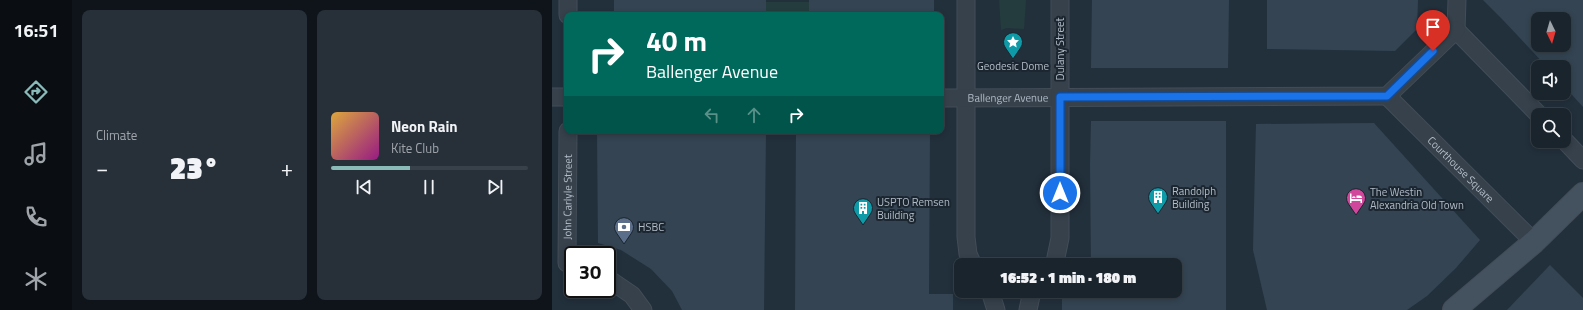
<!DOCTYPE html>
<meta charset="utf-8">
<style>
:root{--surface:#1a242d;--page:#273039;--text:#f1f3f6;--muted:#9fa4aa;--line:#384149;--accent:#8bbbb9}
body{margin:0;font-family:"Titillium Web",sans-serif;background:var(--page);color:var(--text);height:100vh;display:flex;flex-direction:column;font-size:15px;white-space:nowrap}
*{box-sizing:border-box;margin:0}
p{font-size:13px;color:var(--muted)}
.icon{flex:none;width:22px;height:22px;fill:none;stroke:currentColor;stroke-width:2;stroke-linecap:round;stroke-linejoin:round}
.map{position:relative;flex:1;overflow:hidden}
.side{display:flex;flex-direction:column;gap:10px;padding:10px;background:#0e1419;width:480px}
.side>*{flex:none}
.banner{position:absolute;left:12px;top:12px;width:380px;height:122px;border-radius:8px;box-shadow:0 2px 6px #0003,0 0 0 1px var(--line);background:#00695c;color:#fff;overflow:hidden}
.needle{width:26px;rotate:175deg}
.buttons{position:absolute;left:979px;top:12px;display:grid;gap:8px}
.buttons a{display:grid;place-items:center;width:40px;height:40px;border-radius:8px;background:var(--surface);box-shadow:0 2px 6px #0003,0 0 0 1px var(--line);font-size:20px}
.speed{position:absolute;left:12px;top:246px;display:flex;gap:8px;font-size:20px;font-weight:700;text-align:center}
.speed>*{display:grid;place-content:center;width:52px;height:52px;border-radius:50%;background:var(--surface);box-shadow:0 2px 6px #0003,0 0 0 1px var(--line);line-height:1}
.speed .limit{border:2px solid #111;border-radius:6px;background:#fff;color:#111}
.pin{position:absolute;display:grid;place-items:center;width:34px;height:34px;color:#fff;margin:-41px -17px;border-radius:50% 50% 50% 0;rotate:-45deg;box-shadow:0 0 4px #0007}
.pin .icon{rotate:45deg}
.me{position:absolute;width:44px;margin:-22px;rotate:0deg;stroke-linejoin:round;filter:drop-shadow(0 0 3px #0008)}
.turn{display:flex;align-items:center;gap:14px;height:84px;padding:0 16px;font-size:18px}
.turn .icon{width:52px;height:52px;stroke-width:2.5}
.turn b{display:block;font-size:28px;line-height:34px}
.lanes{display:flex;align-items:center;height:38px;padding:0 16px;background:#0003;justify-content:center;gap:20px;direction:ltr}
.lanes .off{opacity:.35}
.big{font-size:30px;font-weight:800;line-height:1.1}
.side .card{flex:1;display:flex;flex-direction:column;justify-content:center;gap:6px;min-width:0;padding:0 14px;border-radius:8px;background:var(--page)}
.song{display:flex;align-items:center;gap:12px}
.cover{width:48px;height:48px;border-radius:6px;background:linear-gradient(135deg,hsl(40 70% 55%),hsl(310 70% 35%))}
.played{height:4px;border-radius:2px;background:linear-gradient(90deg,var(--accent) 40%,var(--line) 40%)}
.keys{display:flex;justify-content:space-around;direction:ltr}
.heat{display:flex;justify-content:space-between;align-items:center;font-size:22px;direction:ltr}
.side .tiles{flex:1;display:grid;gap:10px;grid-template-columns:repeat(2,1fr)}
.trip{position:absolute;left:402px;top:258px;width:228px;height:40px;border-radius:8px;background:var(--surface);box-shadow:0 2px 6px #0003,0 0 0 1px var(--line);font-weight:800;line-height:40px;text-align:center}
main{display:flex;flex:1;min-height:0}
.tab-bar{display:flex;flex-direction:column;width:72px;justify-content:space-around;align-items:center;background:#0a0e12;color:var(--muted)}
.tab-bar .icon{width:28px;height:28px}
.tab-bar .current{color:var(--accent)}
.tab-bar b{font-size:18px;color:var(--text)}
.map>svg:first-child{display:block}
.green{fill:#243c3d}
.building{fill:#344452;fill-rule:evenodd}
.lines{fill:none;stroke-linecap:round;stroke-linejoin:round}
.street-casing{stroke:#424d58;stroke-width:19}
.secondary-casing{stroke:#424d58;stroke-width:24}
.street{stroke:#36414c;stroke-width:17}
.secondary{stroke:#44515f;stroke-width:22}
.route-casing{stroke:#114b97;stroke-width:10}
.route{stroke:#1a73e8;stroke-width:7}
.labels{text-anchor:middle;stroke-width:4;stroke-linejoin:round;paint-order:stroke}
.street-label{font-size:11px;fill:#b2bcc8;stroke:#1b2631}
.poi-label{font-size:11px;fill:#b2bcc8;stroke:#1b2631;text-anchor:start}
</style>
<main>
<nav class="tab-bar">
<b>16:51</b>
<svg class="icon current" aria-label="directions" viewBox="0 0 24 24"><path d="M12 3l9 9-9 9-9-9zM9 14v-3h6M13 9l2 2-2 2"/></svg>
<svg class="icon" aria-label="music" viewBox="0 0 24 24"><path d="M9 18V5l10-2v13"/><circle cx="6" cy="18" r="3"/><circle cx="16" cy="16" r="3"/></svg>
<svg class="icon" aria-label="phone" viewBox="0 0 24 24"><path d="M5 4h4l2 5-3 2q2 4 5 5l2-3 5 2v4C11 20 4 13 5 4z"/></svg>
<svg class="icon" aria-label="climate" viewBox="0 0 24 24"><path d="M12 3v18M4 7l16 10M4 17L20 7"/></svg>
</nav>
<section class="side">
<div class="tiles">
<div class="card"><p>Climate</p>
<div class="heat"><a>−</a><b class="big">23°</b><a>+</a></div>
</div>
<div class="card">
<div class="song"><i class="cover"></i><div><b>Neon Rain</b><p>Kite Club</p></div></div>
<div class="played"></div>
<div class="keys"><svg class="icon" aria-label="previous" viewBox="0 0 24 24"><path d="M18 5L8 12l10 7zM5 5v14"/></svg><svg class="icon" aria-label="pause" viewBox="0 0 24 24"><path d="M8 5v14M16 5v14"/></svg><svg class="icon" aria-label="next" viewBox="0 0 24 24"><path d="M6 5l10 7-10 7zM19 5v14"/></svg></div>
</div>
</div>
</section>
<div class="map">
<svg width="1031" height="310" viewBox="0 0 1031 310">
<rect width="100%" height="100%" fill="#22303c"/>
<g class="green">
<polygon points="447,0 474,0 472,29 455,28 449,30"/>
<rect x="214" y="2" width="43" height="13"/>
</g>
<g class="building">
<rect x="62" y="0" width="152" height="15"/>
<rect x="257" y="0" width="125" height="15"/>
<polygon points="540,0 677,0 676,68 539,68"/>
<polygon points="715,0 866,0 865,29 843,51 715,49"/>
<path d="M 931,0 L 1031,0 L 1031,107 L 1012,86 L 1012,67 L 995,67 L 950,19 ZM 986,19 L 1012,19 L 1012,45 L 986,45 Z"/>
<polygon points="539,121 674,121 674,310 510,310 510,291 623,291 623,265 539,265 538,164"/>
<polygon points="822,123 928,240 904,268 875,296 855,310 715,310 701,250 704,124"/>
<polygon points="45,131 214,131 212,310 130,310 120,291 99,269 69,250 46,243"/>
<polygon points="244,131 378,131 377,294 401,294 401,310 243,310"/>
<polygon points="998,265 1031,298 1031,310 955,310"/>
</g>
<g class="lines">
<g class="street-casing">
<g id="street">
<polyline points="414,0 414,237 416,254 421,265"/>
<polyline points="16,15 16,0"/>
<polyline points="904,30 987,115"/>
<polyline points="904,30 905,0"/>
<path id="s1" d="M 835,96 L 982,242"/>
<polyline points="0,97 15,97"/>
<path id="s2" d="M 389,98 L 835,96 L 904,30"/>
<polyline points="1012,140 1031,160"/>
<path id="s3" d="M 15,263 L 16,131"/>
<polyline points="500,265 503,262 508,238 508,0"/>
<polyline points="55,278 80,295 91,310"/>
<polyline points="438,291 444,310"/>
<polyline points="476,310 480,291"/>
</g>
</g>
<g class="secondary-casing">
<polyline id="secondary" points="902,310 982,242 1031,194"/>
</g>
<use href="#street" class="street"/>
<use href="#secondary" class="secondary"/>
</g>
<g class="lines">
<g class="route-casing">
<polyline id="route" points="508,193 508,97 835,96 881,51"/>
</g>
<use href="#route" class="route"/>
</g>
<defs>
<g id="sight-pin" transform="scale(1)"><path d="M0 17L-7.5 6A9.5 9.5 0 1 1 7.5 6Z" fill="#0f9aa8" stroke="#1b2631"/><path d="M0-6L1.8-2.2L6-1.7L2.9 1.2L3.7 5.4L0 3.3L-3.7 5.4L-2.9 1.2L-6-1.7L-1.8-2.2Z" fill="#fff"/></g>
<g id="building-pin" transform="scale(1)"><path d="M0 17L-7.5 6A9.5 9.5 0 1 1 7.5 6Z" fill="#0f9aa8" stroke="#1b2631"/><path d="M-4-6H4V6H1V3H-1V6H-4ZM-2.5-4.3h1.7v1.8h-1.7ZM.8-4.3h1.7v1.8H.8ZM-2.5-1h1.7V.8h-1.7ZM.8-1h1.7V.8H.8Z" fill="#fff"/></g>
<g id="hotel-pin" transform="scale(1)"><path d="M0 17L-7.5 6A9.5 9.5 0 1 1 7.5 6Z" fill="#d1479c" stroke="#1b2631"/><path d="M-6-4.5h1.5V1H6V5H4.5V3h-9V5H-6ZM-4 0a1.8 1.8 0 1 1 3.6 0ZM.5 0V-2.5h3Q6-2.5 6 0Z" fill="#fff"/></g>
<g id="bank-pin" transform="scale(1)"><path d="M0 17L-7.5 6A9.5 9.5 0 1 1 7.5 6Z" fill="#5c6f8a" stroke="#1b2631"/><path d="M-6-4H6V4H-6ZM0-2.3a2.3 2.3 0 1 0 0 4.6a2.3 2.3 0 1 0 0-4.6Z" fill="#fff"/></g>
</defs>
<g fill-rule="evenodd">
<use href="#sight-pin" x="461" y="42"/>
<use href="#building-pin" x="606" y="197"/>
<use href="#hotel-pin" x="804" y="198"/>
<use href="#building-pin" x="311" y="208"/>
<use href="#bank-pin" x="72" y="227"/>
</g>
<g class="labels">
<g class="street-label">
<text transform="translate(508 49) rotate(-90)" y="4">Dulany Street</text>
<text dy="4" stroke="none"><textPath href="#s2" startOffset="67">Ballenger Avenue</textPath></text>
<text dy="4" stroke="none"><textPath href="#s1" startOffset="104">Courthouse Square</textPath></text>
<text dy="4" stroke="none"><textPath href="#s3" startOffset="66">John Carlyle Street</textPath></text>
</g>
<g class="poi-label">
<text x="461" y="70" text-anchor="middle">Geodesic Dome</text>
<text x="620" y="195">Randolph<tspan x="620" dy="13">Building</tspan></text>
<text x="818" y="196">The Westin<tspan x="818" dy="13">Alexandria Old Town</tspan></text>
<text x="325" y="206">USPTO Remsen<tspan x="325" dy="13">Building</tspan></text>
<text x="86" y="231">HSBC</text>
</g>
</g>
</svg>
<div class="buttons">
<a><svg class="needle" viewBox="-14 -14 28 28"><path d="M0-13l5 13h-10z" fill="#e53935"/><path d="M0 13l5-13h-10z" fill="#9fa4aa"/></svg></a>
<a><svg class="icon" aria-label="sound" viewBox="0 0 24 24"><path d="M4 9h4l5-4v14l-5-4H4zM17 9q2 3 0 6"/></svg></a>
<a><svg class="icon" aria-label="search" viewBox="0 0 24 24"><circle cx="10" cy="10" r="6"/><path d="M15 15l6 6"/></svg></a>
</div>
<div class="speed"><div class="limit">30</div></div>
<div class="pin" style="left:881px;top:51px;background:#d93025"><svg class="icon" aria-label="arrive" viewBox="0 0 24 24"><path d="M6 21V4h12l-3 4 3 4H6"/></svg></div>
<svg class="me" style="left:508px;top:193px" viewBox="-20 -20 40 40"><circle r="17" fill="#1a73e8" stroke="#fff" stroke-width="3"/><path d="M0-11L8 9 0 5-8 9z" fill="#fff"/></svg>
<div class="trip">16:52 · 1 min · 180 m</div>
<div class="banner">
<div class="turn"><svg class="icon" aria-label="right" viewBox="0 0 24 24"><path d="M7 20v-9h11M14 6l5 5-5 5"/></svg><div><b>40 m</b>Ballenger Avenue</div></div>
<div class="lanes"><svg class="icon off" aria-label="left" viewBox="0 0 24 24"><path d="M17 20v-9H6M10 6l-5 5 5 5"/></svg><svg class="icon off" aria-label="ahead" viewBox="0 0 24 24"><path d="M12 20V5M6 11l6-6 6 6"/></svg><svg class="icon" aria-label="right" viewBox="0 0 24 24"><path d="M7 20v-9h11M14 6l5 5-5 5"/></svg></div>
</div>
</div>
</main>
